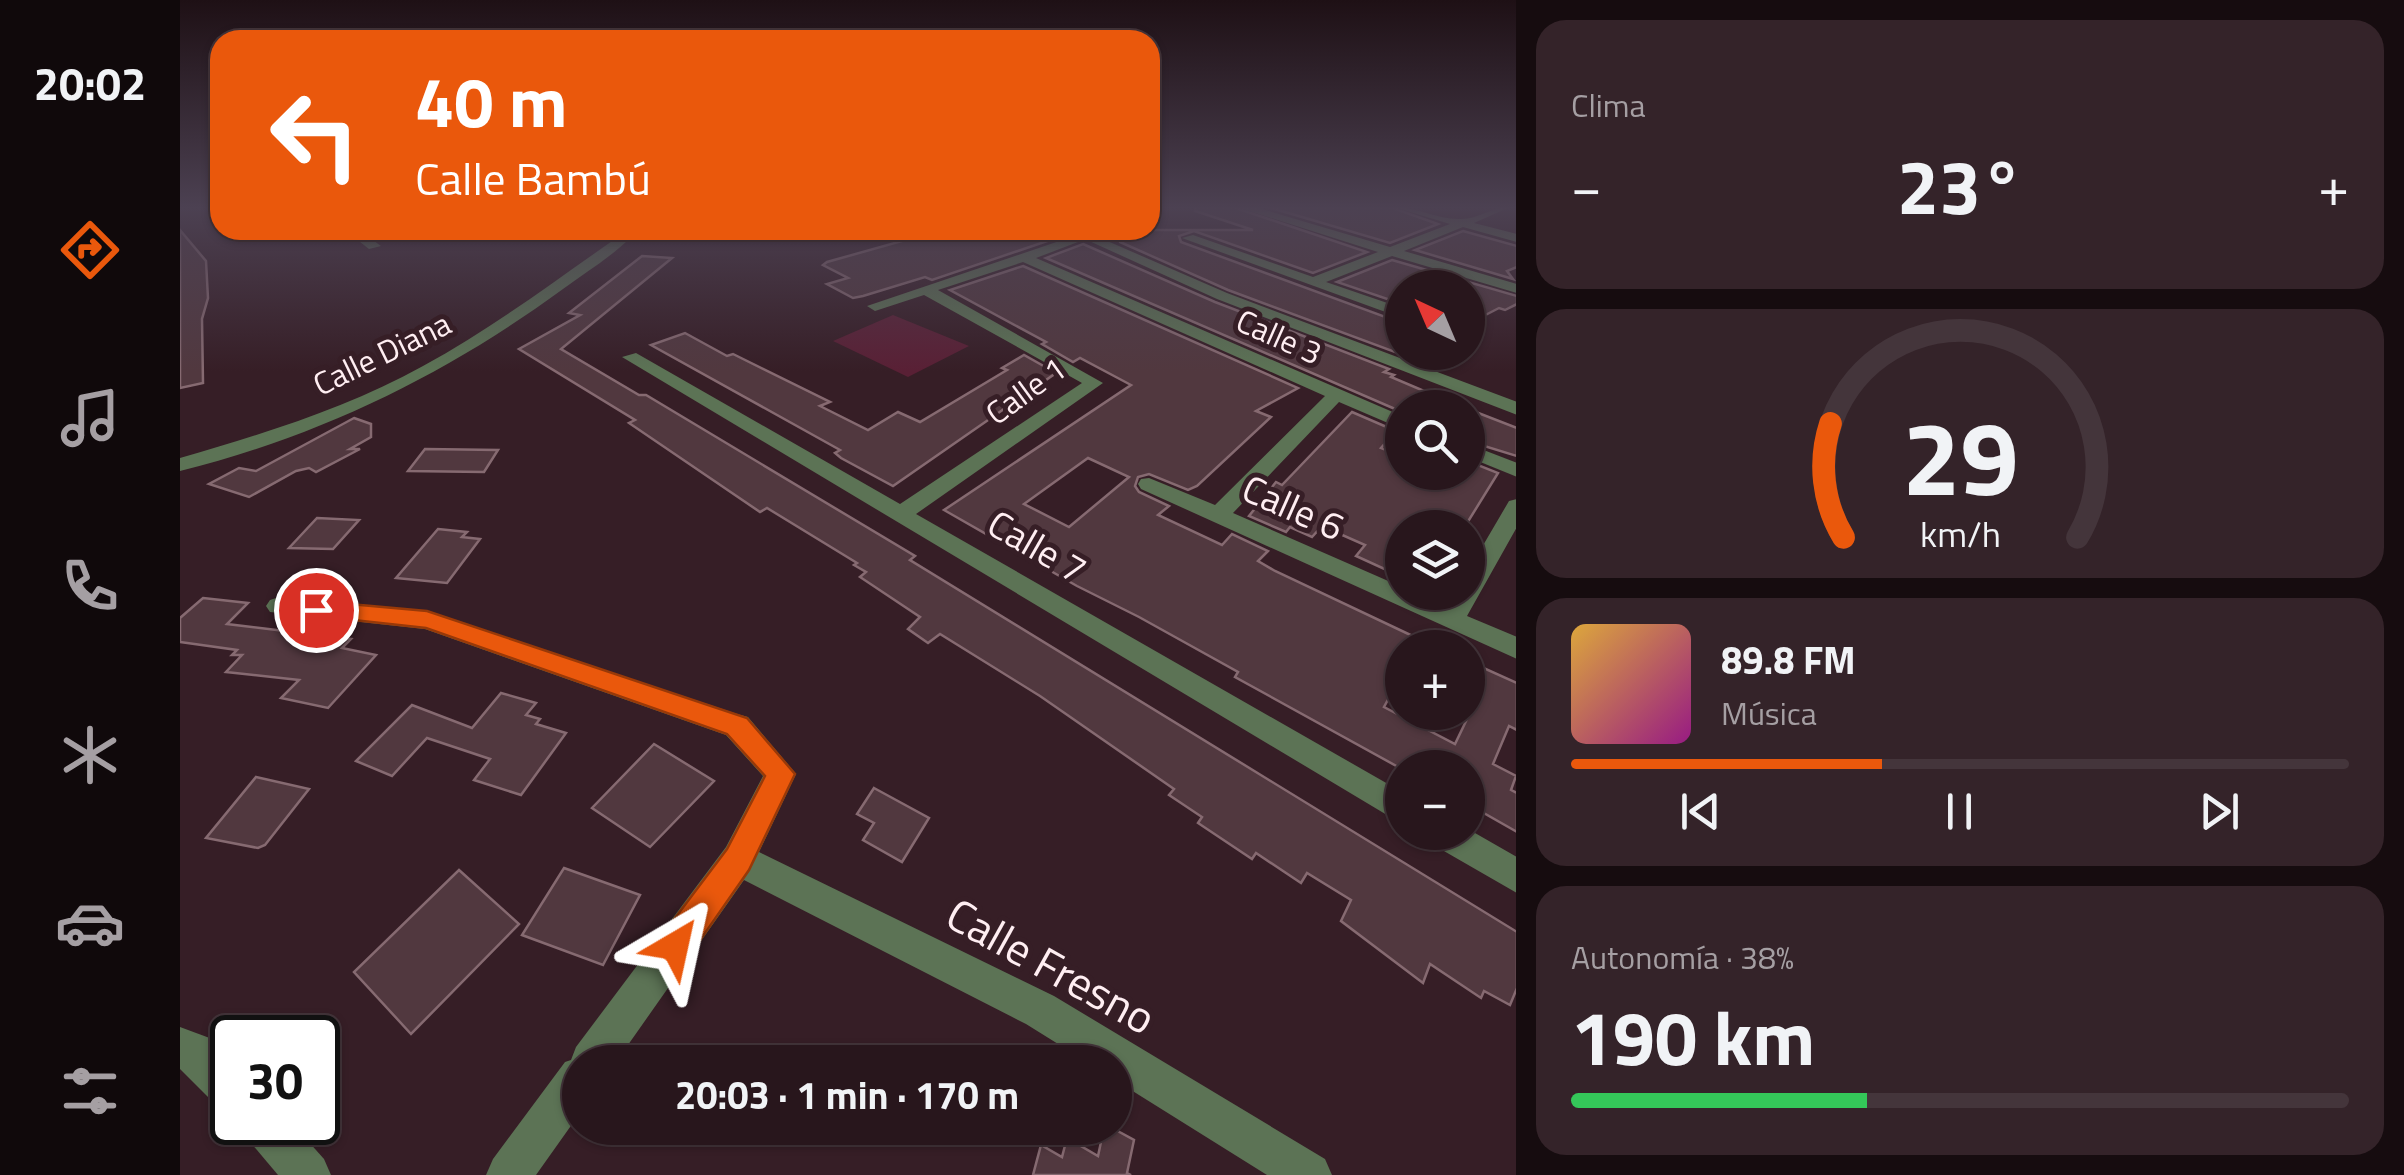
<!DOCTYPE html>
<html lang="es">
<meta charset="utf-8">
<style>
:root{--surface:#28161c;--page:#342329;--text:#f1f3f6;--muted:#a59fa3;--line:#44353b;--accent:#ea580c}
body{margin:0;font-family:"Titillium Web",sans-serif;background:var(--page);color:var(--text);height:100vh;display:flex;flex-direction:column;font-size:38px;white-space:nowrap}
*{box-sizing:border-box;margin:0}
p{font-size:32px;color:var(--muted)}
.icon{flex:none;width:55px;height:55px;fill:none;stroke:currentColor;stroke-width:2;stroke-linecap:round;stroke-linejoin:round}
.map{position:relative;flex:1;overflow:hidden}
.details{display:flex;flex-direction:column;gap:20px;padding:20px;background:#160c0f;width:888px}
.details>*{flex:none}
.top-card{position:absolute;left:30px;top:30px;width:950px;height:210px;border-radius:30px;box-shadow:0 2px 8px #0004,0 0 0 2px var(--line);background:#ea580c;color:#fff;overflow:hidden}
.needle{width:65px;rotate:316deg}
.controls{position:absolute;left:1205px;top:270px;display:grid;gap:20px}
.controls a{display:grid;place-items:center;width:100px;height:100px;border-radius:50%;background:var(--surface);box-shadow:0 2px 8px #0004,0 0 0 2px var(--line);font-size:50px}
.speed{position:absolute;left:30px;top:1015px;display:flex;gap:20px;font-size:50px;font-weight:700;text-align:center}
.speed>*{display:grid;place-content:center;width:130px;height:130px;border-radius:50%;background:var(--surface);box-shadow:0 2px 8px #0004,0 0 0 2px var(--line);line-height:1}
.speed .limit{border:5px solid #111;border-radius:15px;background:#fff;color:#111}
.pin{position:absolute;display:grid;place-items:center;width:85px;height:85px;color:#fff;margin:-42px;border:5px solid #fff;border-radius:50%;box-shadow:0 2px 10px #0007}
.me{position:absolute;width:110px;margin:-55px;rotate:36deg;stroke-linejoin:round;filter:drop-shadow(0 0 8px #0008)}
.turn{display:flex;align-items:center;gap:35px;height:210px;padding:0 40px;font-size:45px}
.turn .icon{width:130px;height:130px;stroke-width:2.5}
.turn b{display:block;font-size:70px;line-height:85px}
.big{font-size:75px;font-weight:700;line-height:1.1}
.details .card{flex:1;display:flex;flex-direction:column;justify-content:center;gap:15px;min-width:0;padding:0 35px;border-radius:30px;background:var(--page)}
.details .dial{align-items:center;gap:0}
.dial svg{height:260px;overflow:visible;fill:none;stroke:var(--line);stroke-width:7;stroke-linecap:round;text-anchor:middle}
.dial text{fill:var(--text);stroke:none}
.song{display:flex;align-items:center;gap:30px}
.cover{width:120px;height:120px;border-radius:15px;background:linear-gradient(135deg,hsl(40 70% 55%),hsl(310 70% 35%))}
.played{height:10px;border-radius:5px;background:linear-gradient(90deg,var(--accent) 40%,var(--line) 40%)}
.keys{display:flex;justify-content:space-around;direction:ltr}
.heat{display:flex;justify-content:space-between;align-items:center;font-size:55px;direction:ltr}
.charge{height:15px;border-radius:8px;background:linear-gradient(90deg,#34c759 38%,var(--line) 0)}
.trip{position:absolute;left:382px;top:1045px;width:570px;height:100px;border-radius:50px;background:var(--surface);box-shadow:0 2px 8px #0004,0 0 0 2px var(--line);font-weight:700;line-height:100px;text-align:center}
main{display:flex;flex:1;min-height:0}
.tabs{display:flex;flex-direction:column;width:180px;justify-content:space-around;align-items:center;background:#10090b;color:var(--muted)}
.tabs .icon{width:70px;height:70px}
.tabs .on{color:var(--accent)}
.tabs b{font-size:45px;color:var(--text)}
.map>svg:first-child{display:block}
.green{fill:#592035}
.building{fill:#51383f;stroke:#866a71;stroke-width:2.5;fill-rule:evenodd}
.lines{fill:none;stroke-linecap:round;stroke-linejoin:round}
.minor{fill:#5c7355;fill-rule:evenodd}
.tertiary{fill:#5c7355;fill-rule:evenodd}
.route{fill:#ea580c;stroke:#983908;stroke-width:2.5}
.labels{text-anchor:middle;stroke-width:10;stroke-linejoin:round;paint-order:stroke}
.far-street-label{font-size:32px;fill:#ffeef2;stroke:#361e26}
.street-label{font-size:38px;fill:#ffeef2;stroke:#361e26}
.near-street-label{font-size:45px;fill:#ffeef2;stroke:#361e26}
</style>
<main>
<nav class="tabs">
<b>20:02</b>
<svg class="icon on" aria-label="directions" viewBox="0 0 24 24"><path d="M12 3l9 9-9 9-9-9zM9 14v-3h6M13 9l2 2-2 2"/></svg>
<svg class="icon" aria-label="music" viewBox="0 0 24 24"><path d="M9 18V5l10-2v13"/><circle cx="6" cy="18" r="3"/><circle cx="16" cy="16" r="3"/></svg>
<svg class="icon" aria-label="phone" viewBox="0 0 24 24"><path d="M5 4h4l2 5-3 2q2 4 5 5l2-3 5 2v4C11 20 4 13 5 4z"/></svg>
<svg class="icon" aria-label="climate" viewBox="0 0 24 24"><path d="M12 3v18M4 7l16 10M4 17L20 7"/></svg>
<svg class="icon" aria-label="car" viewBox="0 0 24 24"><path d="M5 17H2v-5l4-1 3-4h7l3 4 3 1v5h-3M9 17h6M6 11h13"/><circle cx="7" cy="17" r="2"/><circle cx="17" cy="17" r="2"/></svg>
<svg class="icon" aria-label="filters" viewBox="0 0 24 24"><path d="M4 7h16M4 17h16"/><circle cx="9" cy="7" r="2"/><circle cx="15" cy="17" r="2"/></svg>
</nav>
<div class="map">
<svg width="1337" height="1175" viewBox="0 0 1337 1175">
<rect width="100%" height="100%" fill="#361e26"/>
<polygon class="green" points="713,315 789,346 728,377 653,341"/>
<g class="building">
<polygon points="1016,207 1053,207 1187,252 1133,273 1014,231 999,236 1001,242 1222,323 1222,352 1242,352 1231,358 1048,290 940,242 937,230 1073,230 1015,211"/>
<polygon points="1088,207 1210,207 1258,224 1210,243"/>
<polygon points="0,230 26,261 28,298 22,319 23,383 0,388"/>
<polygon points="761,230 864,230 882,236 752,280 745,277 683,296 673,298 647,284 668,278 643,265 647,262"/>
<polygon points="1283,231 1337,246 1337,267 1327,271 1333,279 1235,250"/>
<polygon points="903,244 1035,302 1209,369 1204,372 1214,375 1211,377 1284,408 1222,408 1222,412 866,258"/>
<polygon points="462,256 492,258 381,349 459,395 466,395 735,556 730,560 1337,932 1337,988 1330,1005 1304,991 1301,998 1250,964 1243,983 1161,921 1171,900 1127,873 1121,883 1076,853 1072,859 1018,823 1022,817 989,795 994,789 860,696 760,634 748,643 728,629 740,617 680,577 686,572 674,565 677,563 587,508 580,512 449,423 455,420 339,349 400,315 389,313"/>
<polygon points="1212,260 1337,296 1337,304 1325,310 1319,308 1288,324 1288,288 1222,288 1222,304 1157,282"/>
<path d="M 843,266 L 1118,388 L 1076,411 L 1091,417 L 1017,486 L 1008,490 L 969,474 L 958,477 L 955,486 L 959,492 L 989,506 L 978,515 L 1042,545 L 1052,534 L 1088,551 L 1078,561 L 1095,571 L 1258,648 L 1222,648 L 1222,674 L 1204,707 L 1275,744 L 1299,694 L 1288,689 L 1288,661 L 1337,683 L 1337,730 L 1329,726 L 1313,764 L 1336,776 L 1331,790 L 1337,793 L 1337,832 L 1288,804 L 1288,768 L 1220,768 L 1055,677 L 1058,672 L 959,617 L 897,586 L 764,510 L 951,385 L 900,358 L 893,362 L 862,344 L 866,342 L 770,290 ZM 908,458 L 949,477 L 889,527 L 844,504 Z"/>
<polygon points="505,333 547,356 553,354 650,402 640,406 688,430 718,412 740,422 827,370 822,368 844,355 876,373 713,486 661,458 655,453 660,450 471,345"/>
<polygon points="1288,409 1337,428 1337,456 1288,441"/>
<polygon points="1172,412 1216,431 1201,448 1222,456 1222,472 1288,472 1288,461 1318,473 1284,528 1222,528 1222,577 1176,556 1185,545 1142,526 1132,537 1110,527 1106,532 1069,516 1096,482 1102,485"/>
<polygon points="174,418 191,424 191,437 170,449 180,449 136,472 129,468 116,471 69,497 29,484 59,468 76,471"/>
<polygon points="245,449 318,450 304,472 228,471"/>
<polygon points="137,518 179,520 153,549 109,548"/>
<polygon points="258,529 287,532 282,537 300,539 267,583 216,578"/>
<polygon points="23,598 68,603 47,624 171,639 162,648 196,655 148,708 101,698 119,680 46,672 62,655 52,655 57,650 0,642 0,618"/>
<polygon points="321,693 356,703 346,715 360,719 356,724 386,733 341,795 294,780 310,759 247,738 212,776 176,761 232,705 292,728"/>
<polygon points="474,744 534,781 470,847 412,808"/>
<polygon points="76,777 129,789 85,845 78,848 26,838"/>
<polygon points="694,788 749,818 722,862 683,840 694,823 677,814"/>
<polygon points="384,868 460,895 423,965 342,935"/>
<polygon points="279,870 339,924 231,1034 174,972"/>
<polygon points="924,1128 932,1128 954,1140 947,1173 951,1175 853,1175 861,1145 882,1157 887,1138 918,1156"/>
</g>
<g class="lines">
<g class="minor">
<path d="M 1057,207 L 1075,207 L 1210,247 L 1270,224 L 1214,207 C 1237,207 1259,220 1281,219 C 1298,219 1312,207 1330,207 L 1294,223 L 1337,234 L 1337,242 L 1283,227 L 1224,251 L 1337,284 L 1337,293 L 1212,256 L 1146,282 L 1222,308 L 1222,318 L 1002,238 L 1013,235 L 1133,277 L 1198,252 Z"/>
<polygon points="165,230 179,230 201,246 189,249"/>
<path d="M 420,230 L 436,230 L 450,238 C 431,257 406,272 383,289 C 267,374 141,436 0,471 L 0,458 C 83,434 167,408 243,366 C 311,329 372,283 435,239 Z"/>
<polygon points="900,234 911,237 856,258 1222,416 1222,429 1159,402 1053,513 1222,587 1222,592 1234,592 1267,607 1275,592 1288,592 1288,571 1329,501 1337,499 1337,527 1287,616 1337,637 1337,659 961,489 958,484 961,479 969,478 1035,505 1145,396 843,262 758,290 923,383 736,514 1222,792 1222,824 442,357 456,353 720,504 902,383 744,295 695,311 687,306"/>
<polygon points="1288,444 1337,463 1337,477 1288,457"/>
<polygon points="99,597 247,611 557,714 568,717 616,774 579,852 874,996 1145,1159 1152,1175 1087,1175 935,1080 935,1062 907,1062 846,1024 564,880 436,1062 400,1062 400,1113 356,1175 306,1175 313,1159 385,1062 391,1060 396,1047 546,847 583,776 546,735 245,629 90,612 86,606 90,600"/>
<polygon points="1288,829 1337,857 1337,893 1250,843 1245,832 1288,832"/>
<polygon points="0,1027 35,1040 52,1060 52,1112 37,1106 0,1069"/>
<polygon points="59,1122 111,1122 144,1159 151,1175 98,1175 66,1137"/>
</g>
<polygon class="tertiary" points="885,230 902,230 1047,293 1337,402 1337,415 1037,299"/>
</g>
<linearGradient id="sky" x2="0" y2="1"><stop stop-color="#1e1015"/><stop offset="0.56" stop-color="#4c4152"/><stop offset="1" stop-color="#4c4152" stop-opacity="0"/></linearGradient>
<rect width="1337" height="371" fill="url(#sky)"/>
<polygon class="route" points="136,601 247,611 567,718 615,774 569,870 507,959 495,964 483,959 478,946 483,934 547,849 585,776 547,734 246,628 128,615 125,610 128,604"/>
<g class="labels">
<g class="far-street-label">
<text transform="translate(1099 337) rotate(24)" y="11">Calle 3</text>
<text transform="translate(202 354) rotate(-26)" y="11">Calle Diana</text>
<text transform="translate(846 391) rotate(-36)" y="11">Calle 1</text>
</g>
<g class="street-label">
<text transform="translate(1113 508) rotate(24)" y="13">Calle 6</text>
<text transform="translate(857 547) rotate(30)" y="13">Calle 7</text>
</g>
<g class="near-street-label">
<text transform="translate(871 966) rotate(29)" y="16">Calle Fresno</text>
</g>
</g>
</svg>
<div class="controls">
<a><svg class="needle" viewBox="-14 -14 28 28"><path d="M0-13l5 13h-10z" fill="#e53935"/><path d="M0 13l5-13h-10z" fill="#a59fa3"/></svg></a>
<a><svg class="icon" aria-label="search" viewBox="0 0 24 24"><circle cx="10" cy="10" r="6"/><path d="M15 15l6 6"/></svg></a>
<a><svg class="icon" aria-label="layers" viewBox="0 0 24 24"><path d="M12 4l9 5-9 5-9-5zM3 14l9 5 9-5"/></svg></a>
<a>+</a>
<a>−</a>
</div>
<div class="speed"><div class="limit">30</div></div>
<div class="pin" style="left:136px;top:610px;background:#d93025"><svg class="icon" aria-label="arrive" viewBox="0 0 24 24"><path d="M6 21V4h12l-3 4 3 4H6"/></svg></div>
<svg class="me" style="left:495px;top:946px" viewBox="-20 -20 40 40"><path d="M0-17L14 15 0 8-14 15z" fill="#ea580c" stroke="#fff" stroke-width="4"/></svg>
<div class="trip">20:03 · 1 min · 170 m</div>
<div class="top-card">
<div class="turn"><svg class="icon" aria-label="left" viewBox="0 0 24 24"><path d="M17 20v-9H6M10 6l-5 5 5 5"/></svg><div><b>40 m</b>Calle Bambú</div></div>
</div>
</div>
<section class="details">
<div class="card"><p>Clima</p>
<div class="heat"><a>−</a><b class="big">23°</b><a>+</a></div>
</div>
<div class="card dial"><svg viewBox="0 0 100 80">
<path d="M14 69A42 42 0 1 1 86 69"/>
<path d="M14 69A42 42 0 0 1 10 34" stroke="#ea580c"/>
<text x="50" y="56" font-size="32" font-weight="700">29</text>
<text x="50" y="72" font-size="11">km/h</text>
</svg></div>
<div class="card">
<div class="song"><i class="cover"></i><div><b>89.8 FM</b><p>Música</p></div></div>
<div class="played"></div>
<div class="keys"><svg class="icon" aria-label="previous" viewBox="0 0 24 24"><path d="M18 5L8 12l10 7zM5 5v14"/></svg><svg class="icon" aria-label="pause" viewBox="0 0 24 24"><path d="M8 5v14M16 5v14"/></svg><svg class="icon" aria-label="next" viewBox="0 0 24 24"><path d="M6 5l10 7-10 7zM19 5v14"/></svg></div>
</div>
<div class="card"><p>Autonomía · 38%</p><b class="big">190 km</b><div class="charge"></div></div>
</section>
</main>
